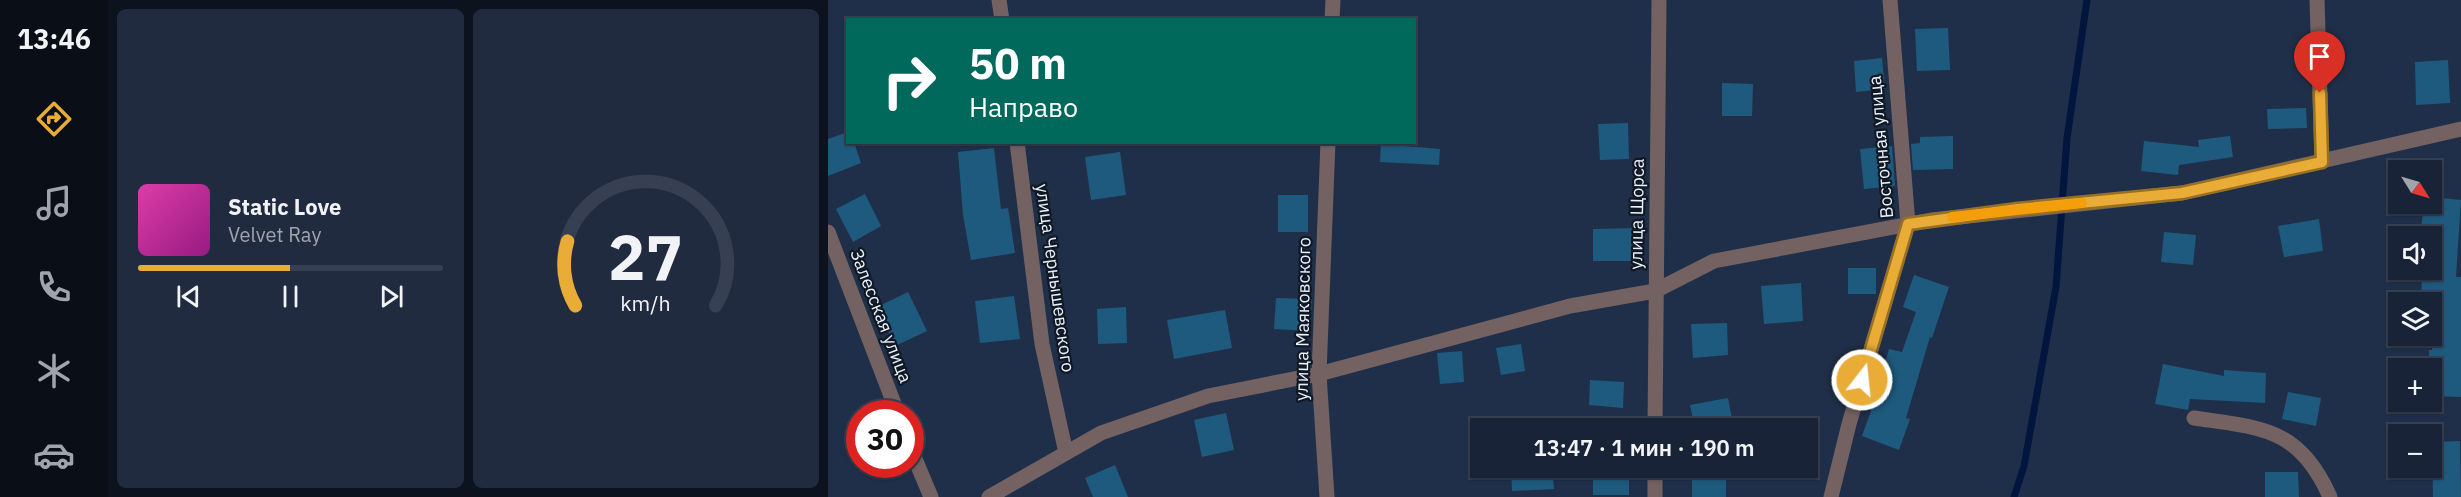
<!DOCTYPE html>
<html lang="ru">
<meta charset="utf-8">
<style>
:root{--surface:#182337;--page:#212b3f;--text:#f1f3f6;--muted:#9fa4ad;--line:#364052;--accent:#e8ac37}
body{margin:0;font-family:"IBM Plex Sans",sans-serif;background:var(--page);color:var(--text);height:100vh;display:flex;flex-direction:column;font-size:22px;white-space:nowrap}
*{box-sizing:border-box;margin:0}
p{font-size:20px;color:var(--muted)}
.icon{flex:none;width:33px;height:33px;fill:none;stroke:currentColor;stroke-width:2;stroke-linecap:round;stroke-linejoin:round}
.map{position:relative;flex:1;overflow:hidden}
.sheet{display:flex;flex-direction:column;gap:9px;padding:9px;background:#0d131e;width:720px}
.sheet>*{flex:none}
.banner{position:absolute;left:18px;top:18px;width:570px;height:126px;border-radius:0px;box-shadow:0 2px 4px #0004,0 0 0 2px var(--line);background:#00695c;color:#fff;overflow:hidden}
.needle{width:39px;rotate:127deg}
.buttons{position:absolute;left:1560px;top:160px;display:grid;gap:12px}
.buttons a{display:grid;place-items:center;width:54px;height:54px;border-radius:0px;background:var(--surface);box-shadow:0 2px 4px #0004,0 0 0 2px var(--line);font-size:30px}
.speed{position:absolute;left:18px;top:400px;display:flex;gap:12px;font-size:30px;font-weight:700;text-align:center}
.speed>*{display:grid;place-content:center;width:78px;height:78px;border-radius:50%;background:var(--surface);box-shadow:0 2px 4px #0004,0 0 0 2px var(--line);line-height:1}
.speed .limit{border:9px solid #d22;background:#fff;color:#111}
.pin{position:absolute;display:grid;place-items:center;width:51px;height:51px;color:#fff;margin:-62px -26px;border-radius:50% 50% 50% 0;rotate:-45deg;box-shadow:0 0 6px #0007}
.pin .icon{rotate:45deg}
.me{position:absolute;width:66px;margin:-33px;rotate:16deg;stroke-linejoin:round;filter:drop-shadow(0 0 4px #0008)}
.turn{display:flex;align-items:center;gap:21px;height:126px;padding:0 24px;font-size:27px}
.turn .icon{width:78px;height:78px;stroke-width:2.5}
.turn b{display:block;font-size:42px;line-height:51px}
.sheet .widget{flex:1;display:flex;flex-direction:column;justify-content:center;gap:9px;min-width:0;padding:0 21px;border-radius:9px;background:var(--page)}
.sheet .dial{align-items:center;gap:0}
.dial svg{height:156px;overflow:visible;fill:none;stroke:var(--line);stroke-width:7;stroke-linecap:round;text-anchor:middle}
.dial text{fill:var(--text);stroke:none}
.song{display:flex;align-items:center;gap:18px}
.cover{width:72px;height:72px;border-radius:9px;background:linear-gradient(135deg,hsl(320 70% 55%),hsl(310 70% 35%))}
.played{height:6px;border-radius:3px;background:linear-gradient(90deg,var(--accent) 50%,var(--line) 50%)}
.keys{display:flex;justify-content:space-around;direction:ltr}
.sheet .tiles{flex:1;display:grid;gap:9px;grid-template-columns:repeat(2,1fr)}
.trip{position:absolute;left:642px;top:418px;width:348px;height:60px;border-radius:0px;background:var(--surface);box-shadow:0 2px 4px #0004,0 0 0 2px var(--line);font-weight:600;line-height:60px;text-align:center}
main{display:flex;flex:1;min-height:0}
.tabs{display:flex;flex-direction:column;width:108px;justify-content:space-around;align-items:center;background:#0a0e16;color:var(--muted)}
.tabs .icon{width:42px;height:42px}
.tabs .selected{color:var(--accent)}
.tabs b{font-size:27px;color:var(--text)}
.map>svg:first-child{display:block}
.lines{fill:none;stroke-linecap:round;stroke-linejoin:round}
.stream{stroke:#00163f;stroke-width:7}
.building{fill:#1e5a7e}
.minor{stroke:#736261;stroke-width:15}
.route-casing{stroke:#977024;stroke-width:15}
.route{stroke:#e8ac37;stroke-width:10}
.slow{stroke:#f59e0b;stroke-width:10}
.labels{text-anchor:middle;stroke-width:4.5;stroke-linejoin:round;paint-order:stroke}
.street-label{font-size:18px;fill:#e8f1fe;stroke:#101823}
</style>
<main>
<nav class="tabs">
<b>13:46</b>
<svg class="icon selected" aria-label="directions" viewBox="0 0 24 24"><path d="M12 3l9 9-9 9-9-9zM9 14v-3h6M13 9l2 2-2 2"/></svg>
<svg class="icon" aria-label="music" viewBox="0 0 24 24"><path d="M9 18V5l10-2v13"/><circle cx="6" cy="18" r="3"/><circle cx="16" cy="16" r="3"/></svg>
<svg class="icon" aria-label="phone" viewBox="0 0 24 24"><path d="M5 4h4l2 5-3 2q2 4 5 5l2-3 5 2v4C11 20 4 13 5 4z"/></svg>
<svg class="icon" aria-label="climate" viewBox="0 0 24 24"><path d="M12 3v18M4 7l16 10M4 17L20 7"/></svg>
<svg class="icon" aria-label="car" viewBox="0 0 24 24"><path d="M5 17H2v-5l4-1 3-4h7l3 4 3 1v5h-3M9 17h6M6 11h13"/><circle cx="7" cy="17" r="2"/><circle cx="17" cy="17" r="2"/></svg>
</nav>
<section class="sheet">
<div class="tiles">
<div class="widget">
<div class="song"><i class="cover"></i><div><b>Static Love</b><p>Velvet Ray</p></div></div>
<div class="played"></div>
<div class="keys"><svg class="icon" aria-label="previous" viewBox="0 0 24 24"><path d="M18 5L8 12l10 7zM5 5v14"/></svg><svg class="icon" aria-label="pause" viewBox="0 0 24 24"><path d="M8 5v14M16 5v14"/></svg><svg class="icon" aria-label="next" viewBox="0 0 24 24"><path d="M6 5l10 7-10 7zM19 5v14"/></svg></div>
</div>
<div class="widget dial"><svg viewBox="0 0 100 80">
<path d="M14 69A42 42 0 1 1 86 69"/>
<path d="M14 69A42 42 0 0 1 10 36" stroke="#e8ac37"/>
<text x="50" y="56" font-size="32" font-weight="700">27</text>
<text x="50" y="72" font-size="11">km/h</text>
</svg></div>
</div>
</section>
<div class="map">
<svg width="1633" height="497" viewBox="0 0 1633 497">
<rect width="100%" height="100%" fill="#202f49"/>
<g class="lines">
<polyline class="stream" points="1186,497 1196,466 1228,287 1239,138 1259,0"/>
</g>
<g class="building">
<polygon points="1120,28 1122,70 1089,71 1087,29"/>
<polygon points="1054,58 1057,89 1028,92 1026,61"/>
<polygon points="1620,60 1622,103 1588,105 1587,62"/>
<polygon points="894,83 925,84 924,116 894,116"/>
<polygon points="1478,108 1479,128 1440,129 1439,109"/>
<polygon points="800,123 801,159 772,160 770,124"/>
<polygon points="20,132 20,142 26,142 33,163 0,176 0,139"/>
<polygon points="1125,136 1125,169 1085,170 1083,144 1092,143 1092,137"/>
<polygon points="1402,136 1405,157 1351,165 1350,175 1313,171 1316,141 1371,147 1370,140"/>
<polygon points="553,144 612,149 611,165 552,162"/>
<polygon points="1064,146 1067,186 1036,189 1032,149"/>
<polygon points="166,148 173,209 180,208 187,253 143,260 135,215 130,152"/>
<polygon points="292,152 298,195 263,200 257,157"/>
<polygon points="37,194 53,226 25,242 8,209"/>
<rect x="450" y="195" width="30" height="37"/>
<polygon points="1604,197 1633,200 1628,277 1633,277 1633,397 1604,396 1604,369 1601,369 1601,350 1604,350 1604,303 1593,303 1594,275 1604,276 1604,237 1592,237 1596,204 1604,204"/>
<polygon points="1491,219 1495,251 1456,257 1450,226"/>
<polygon points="809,228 810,261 765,261 765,229"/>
<polygon points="1336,232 1368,235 1365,265 1333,262"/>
<rect x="1020" y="268" width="28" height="26"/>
<polygon points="1086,275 1121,287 1104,338 1102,337 1078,418 1082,419 1071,450 1034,436 1054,380 1052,379 1061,349 1074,352 1088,312 1075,307"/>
<polygon points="973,283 975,321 936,324 933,286"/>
<polygon points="80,292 99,331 67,346 49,307"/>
<polygon points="186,296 192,339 152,343 147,301"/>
<polygon points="448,298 484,299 482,331 446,329"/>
<polygon points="298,307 299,343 270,344 269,309"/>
<polygon points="397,310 404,348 346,359 339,320"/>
<polygon points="899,323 900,355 865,358 863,324"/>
<polygon points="693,344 697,371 673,375 668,348"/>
<polygon points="634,351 636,382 612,384 609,353"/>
<polygon points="1335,364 1396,376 1396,370 1438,373 1437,403 1362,399 1360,410 1327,404"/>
<polygon points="762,380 796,382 795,408 761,405"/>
<polygon points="1460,392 1493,398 1488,426 1454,419"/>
<polygon points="900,398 906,429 867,429 862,405"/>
<polygon points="398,413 406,450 374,457 366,420"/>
<polygon points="1632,441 1633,497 1605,497 1604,442"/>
<polygon points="287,465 300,497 265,497 257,478"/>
<polygon points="683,468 724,468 726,489 684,491"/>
<rect x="765" y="468" width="36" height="27"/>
<rect x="864" y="468" width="34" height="29"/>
<polygon points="1437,472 1470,472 1471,497 1437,497"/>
</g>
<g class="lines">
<g class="minor">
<polyline points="171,0 174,20"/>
<polyline points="1489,0 1494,162"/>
<polyline points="504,20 505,0"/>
<polyline points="189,142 214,344 238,453"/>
<polyline points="0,232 70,414"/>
<path d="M 1366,418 C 1433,428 1471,427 1502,497"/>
<polyline points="827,429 831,0"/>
<polyline points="82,447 103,497"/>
<polyline points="827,468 827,497"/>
<polyline points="161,497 273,433 380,396 491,374 742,306 827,291 886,261 1103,220 1354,193 1633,129"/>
<polyline points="499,497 491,374 500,142"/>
<polyline points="1003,497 1021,424 1080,224 1062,0"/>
</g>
</g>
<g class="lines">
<g class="route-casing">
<polyline id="route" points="1034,380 1080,224 1190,209 1354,193 1494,162 1492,93"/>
</g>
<use href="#route" class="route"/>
<polyline class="slow" points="1124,217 1254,203"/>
</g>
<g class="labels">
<g class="street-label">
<text transform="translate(1053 147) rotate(-95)" y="6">Восточная улица</text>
<text transform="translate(809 214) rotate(-89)" y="6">улица Щорса</text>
<text transform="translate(227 278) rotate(82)" y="6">улица Чернышевского</text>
<text transform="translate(53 316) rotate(69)" y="6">Залесская улица</text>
<text transform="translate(475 319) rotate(-89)" y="6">улица Маяковского</text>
</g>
</g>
</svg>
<div class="buttons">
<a><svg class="needle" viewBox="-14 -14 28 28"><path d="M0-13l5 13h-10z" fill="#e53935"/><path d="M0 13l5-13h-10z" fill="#9fa4ad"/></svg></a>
<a><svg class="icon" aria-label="sound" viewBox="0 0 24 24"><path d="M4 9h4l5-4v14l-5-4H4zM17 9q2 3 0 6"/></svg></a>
<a><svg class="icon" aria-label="layers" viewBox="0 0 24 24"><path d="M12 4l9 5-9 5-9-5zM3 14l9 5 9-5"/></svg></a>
<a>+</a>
<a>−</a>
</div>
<div class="speed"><div class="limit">30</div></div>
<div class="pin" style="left:1492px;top:93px;background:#d93025"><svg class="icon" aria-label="arrive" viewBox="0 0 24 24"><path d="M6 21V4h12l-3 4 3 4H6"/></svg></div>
<svg class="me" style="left:1034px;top:380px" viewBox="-20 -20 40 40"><circle r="17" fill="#e8ac37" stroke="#fff" stroke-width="3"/><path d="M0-11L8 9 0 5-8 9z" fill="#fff"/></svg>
<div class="trip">13:47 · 1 мин · 190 m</div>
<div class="banner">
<div class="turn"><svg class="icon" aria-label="right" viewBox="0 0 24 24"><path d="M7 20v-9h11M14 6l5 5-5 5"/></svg><div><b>50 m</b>Направо</div></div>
</div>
</div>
</main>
